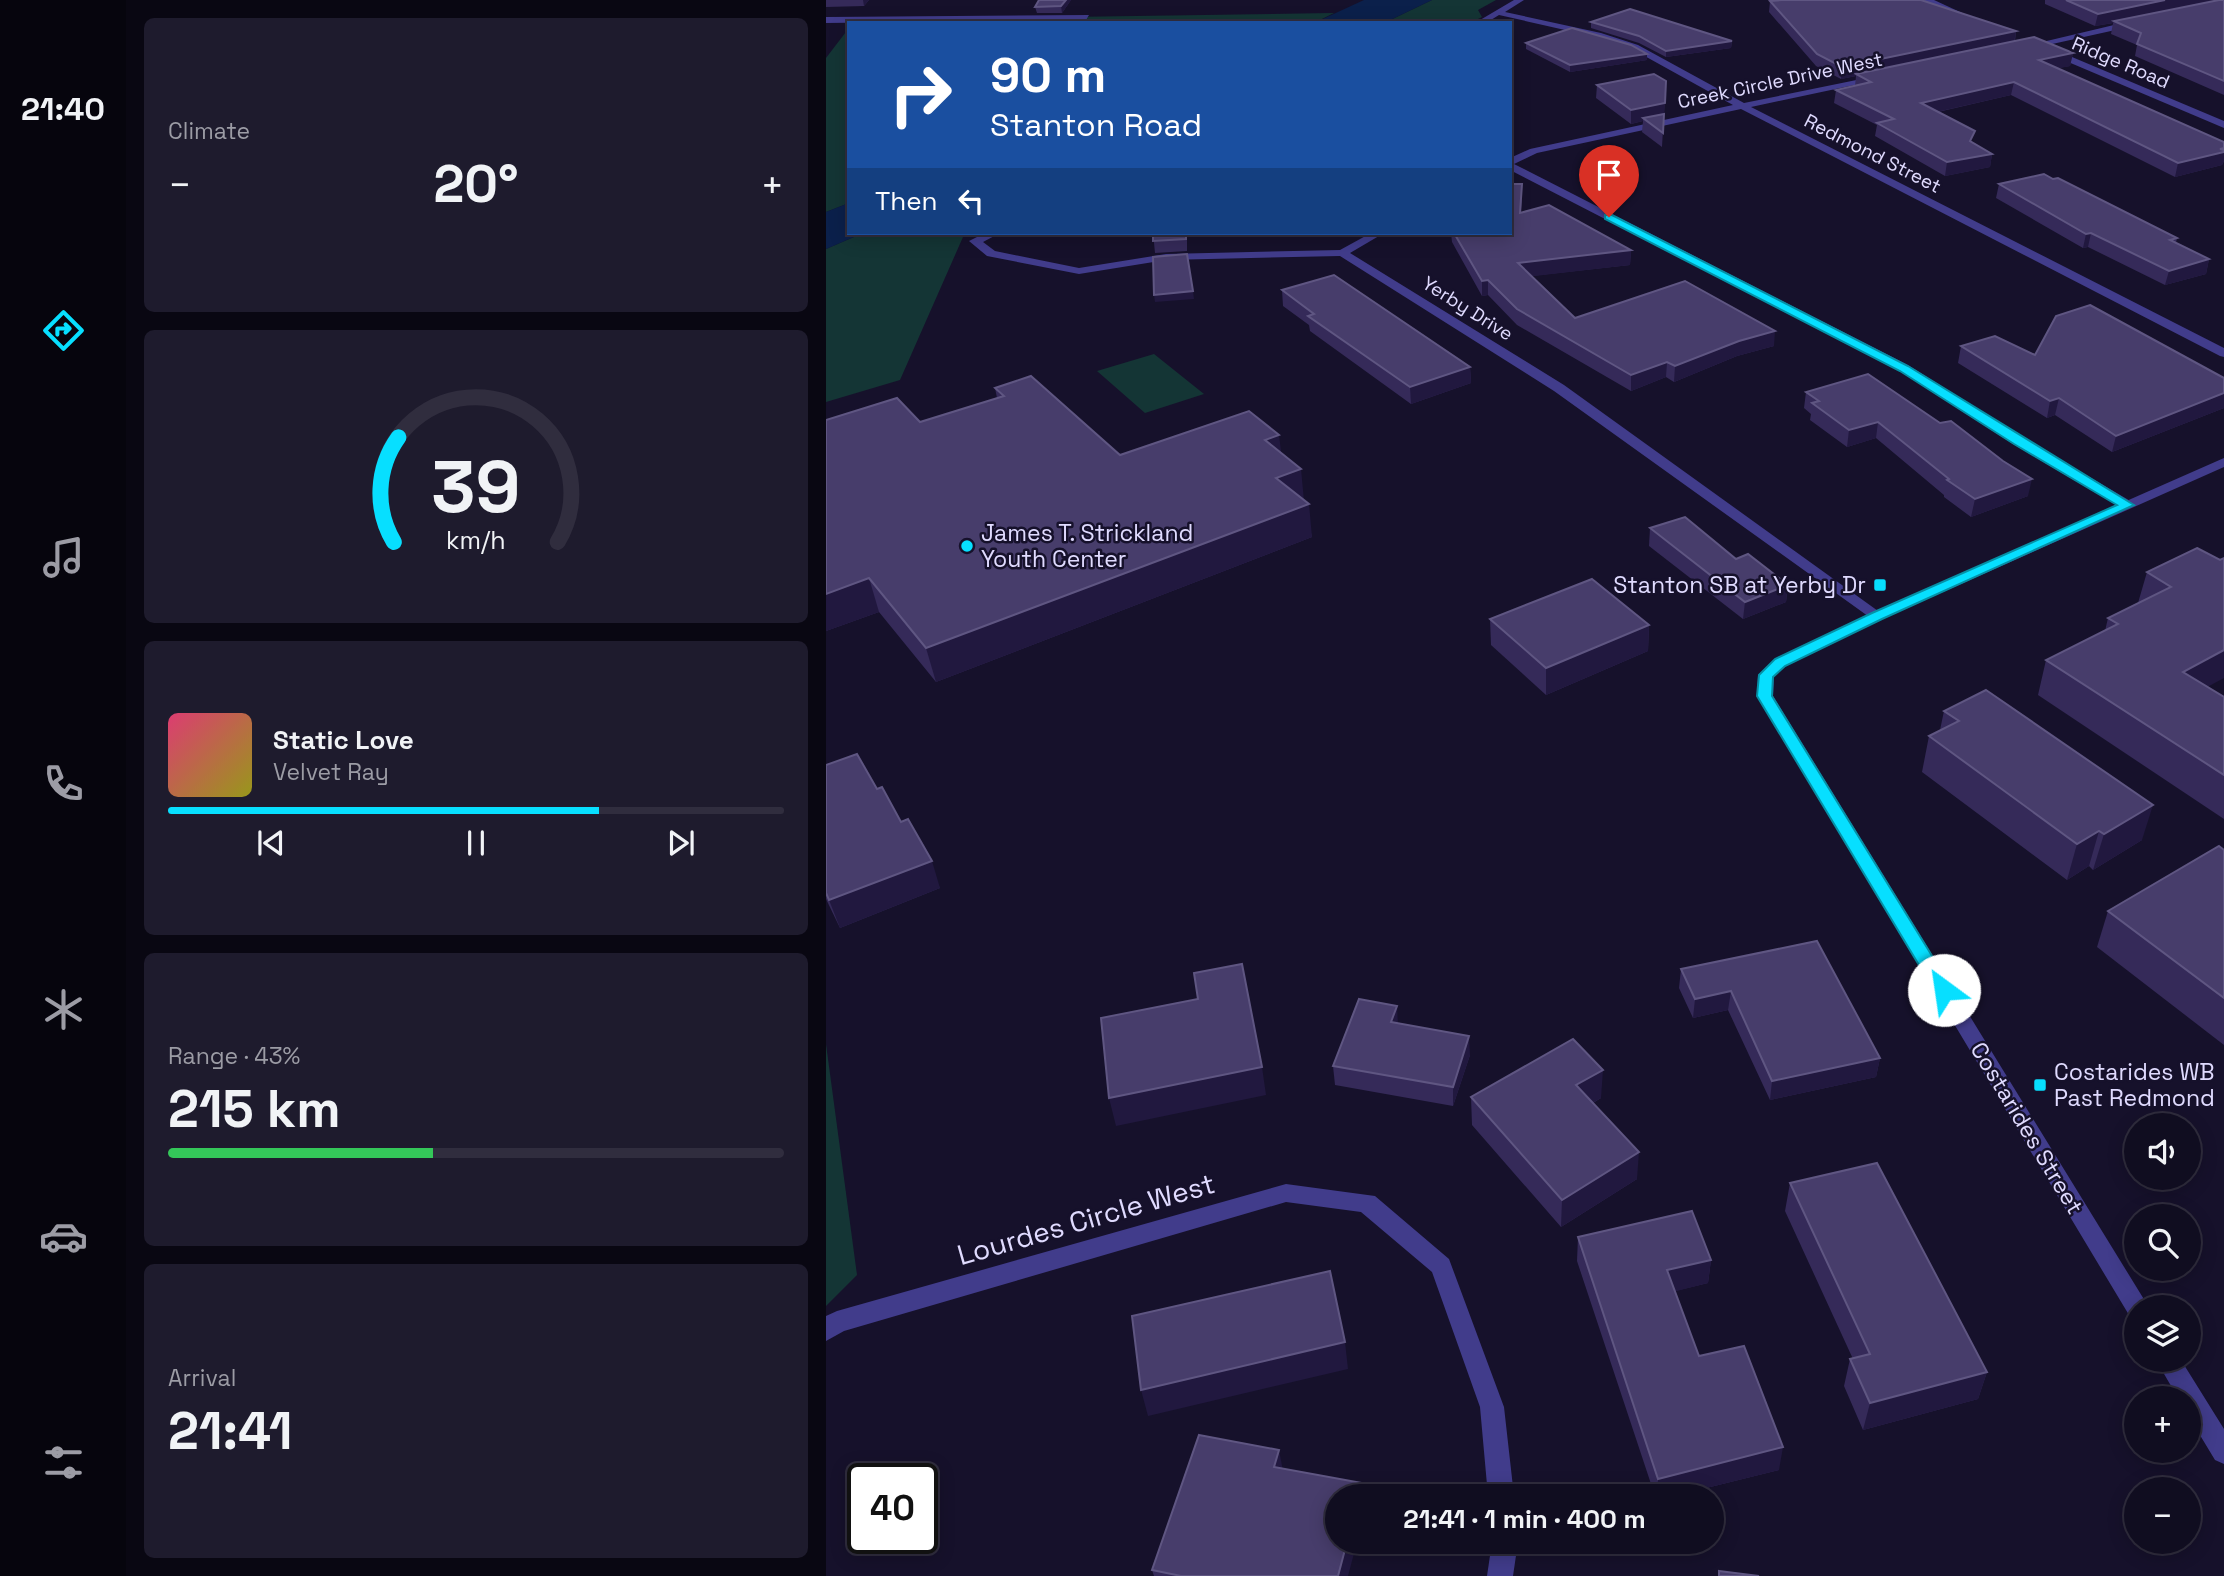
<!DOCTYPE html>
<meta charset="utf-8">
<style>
:root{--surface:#100d20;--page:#1e1b2d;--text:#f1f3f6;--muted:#9c9ca5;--line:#302d3e;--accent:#07dfff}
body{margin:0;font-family:"Space Grotesk",sans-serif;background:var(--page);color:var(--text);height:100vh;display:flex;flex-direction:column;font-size:26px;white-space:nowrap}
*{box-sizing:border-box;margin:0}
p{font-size:23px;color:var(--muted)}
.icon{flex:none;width:38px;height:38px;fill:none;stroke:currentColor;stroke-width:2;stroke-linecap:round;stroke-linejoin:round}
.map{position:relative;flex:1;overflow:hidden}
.side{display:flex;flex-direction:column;gap:18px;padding:18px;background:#090712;width:700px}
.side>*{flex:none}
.top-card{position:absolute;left:21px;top:21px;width:665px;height:214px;border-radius:0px;box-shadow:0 4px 18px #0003,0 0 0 2px var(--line);background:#1a4fa0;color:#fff;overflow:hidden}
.buttons{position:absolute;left:1298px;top:1113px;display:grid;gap:14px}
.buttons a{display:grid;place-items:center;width:77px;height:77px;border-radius:50%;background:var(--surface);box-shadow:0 4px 18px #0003,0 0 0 2px var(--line);font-size:35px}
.speed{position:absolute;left:21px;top:1463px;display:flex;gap:14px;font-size:35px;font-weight:700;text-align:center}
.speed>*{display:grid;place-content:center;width:91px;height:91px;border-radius:50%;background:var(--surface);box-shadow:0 4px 18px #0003,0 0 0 2px var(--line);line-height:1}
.speed .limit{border:4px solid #111;border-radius:10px;background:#fff;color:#111}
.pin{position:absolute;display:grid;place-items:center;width:60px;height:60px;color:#fff;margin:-72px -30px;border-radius:50% 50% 50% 0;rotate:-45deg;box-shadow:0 0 7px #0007}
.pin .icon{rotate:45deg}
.me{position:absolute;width:77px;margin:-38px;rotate:329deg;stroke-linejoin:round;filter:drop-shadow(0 0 5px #0008)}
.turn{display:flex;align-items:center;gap:24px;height:147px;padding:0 28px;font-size:32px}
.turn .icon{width:91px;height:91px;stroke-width:2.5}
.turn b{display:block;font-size:49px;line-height:60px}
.then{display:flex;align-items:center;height:66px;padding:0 28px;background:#0003;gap:14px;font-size:26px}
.big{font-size:52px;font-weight:600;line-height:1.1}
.side .widget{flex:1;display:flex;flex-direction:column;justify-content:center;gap:10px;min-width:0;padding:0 24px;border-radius:10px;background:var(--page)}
.side .dial{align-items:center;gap:0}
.dial svg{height:182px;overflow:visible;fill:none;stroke:var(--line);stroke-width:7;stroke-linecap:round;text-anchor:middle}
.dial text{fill:var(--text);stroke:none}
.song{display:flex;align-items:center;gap:21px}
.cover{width:84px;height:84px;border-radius:10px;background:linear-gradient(135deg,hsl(340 70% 55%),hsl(60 70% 35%))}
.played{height:7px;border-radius:4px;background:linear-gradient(90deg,var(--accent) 70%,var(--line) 70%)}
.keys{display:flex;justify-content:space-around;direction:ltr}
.heat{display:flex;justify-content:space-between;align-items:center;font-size:38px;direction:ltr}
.charge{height:10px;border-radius:5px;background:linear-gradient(90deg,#34c759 43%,var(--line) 0)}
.trip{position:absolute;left:499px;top:1484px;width:399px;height:70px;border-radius:35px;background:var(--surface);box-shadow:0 4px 18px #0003,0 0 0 2px var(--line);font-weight:600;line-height:70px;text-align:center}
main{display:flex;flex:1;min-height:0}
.tabs{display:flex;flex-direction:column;width:126px;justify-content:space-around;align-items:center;background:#06050d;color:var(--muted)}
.tabs .icon{width:49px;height:49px}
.tabs .on{color:var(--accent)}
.tabs b{font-size:32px;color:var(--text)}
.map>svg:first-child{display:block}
.green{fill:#143535}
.water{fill:#0b204b}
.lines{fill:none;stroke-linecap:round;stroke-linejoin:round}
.minor{fill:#413c8b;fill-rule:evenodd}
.tertiary{fill:#413c8b;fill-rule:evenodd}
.wall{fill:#352a59}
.shaded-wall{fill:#21183f}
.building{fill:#473d6b;stroke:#5f5682;stroke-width:2}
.route{fill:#07dfff;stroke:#0591a6;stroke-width:2}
.poi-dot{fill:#07dfff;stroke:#16112b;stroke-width:2.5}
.labels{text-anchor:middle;stroke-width:5;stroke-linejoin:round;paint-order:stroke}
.far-street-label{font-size:19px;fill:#e0dbff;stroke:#16112b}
.poi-label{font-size:23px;fill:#e0dbff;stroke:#16112b;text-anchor:start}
.street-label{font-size:23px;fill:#e0dbff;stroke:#16112b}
.near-street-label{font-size:28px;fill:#e0dbff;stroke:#16112b}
</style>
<main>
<nav class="tabs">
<b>21:40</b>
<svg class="icon on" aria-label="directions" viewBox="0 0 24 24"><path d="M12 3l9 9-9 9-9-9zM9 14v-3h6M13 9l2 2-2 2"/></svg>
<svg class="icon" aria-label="music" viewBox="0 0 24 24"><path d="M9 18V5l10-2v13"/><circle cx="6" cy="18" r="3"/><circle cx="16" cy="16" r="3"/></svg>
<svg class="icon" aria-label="phone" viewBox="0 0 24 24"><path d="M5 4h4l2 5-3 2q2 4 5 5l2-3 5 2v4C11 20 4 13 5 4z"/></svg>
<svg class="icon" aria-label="climate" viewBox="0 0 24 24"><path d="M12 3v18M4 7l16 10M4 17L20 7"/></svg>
<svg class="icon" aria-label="car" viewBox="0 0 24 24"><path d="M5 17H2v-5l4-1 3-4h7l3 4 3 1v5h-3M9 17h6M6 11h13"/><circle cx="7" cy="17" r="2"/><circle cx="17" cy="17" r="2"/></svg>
<svg class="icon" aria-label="filters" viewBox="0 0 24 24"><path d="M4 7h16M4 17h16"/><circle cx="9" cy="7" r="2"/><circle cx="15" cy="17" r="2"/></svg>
</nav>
<section class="side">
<div class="widget"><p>Climate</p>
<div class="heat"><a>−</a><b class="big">20°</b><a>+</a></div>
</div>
<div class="widget dial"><svg viewBox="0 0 100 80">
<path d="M14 69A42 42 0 1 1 86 69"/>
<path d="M14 69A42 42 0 0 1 16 23" stroke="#07dfff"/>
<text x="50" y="56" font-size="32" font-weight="700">39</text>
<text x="50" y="72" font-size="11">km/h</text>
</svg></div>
<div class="widget">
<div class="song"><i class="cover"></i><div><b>Static Love</b><p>Velvet Ray</p></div></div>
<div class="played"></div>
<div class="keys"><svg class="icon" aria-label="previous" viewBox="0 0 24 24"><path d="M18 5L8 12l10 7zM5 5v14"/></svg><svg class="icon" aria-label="pause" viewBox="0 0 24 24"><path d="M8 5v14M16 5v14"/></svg><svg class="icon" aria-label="next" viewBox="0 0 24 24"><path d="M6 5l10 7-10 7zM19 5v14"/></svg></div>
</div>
<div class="widget"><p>Range · 43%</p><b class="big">215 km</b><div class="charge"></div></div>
<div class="widget"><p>Arrival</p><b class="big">21:41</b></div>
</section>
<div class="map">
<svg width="1398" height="1576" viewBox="0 0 1398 1576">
<rect width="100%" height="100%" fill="#16112b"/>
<g class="green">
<polygon points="606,0 670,0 652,10 656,17 644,23 558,23"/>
<polygon points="508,13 488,23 27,23 29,20"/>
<polygon points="23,28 23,203 0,212 0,58"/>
<polygon points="37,233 146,233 137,237 74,380 0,402 0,249"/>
<polygon points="328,354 378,394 319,413 271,371"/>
<polygon points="0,1044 31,1275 0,1306"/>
</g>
<g class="water">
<polygon points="538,0 606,0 558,23 488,23"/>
<polygon points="23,203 23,233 37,233 0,249 0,212"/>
</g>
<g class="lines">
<g class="minor">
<polygon points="688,0 698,0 679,12 775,33 812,45 918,103 1055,75 1055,79 1052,80 925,107 1398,348 1398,357 1394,356 915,109 711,153 688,164 1082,365 1197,438 1306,502 1306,508 1296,508 1187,444 1074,371 684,170 684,158 704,149 907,105 806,49 770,37 673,15 660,23 649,23"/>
<polygon points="1097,0 1108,0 1147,18 1140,20"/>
<polygon points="263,15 260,20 0,23 0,17"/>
<polygon points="1309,20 1312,25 1199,50 1195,47"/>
<polygon points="1221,49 1227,49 1398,121 1398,128 1221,53"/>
<polygon points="159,233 174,233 157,242 169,251 253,268 340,254 514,250 545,233 558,233 524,253 738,385 1059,616 1056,619 1046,619 728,391 514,256 340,260 253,274 161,256 143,241"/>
<polygon points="460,1184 549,1196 623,1259 678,1407 688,1496 662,1496 654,1407 606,1272 535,1212 460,1202 18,1331 0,1341 0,1316 11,1311"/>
<polygon points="666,1542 692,1542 687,1576 661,1576"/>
</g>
<g class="tertiary">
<polygon points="1398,458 1398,467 1056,619 960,666 948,676 947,696 1319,1301 1322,1307 1311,1307 1311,1318 1303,1315 931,696 932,675 948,660 1046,613"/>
<polygon points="1330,1360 1355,1360 1398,1429 1398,1464 1389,1460 1363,1417 1363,1398 1352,1398"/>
</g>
</g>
<g class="wall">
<polygon points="0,0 43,0 38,6 0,7"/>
<polygon points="245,0 236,13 211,13 209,7"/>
<polygon points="1219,0 1398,0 1398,95 1309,56 1311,45 1285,34 1287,23 1269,26 1219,4"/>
<polygon points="944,1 1190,31 1189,41 1247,53 1244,66 1232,68 1398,161 1396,165 1349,177 1185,95 1112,112 1147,143 1166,154 1164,167 1119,176 1049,136 1051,125 1008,103 1010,90 1029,86 1030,76 1015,79 990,66 943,12"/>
<polygon points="765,22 906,41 905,48 840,57 813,43 765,28"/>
<polygon points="700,43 821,60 744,72 700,49"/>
<polygon points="840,81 836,147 816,132 817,121 805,124 770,98 771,85"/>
<polygon points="1173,184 1351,238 1350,243 1383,259 1380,274 1339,285 1262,247 1257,248 1170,198"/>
<polygon points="696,198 695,213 805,250 804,265 705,276 749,318 948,346 911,356 848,382 840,377 805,391 691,325 662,295 656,296 626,242 625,233 684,233"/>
<polygon points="327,233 361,233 361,251 329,253"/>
<polygon points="456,290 644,367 645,383 585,404 484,331 483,325 457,306"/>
<polygon points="1135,346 1398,378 1398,408 1286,452 1229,415 1221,418 1132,363"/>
<polygon points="1042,374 1202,496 1145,517 1118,497 1118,495 1050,438 1021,447 984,420 985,414 978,408 980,392"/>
<polygon points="169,388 294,455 455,453 478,501 486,537 110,682 53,612 0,631 94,422 171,398"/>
<polygon points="824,528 962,585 960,602 917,619 823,546"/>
<polygon points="1371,548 1381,687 1398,697 1398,819 1212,695 1220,660 1279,631 1282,618 1312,603 1321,572"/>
<polygon points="664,619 823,625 822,651 720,695 665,645"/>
<polygon points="1118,711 1316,840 1267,870 1263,866 1241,880 1096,772 1103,736 1114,730"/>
<polygon points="0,765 51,789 75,822 114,888 14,928 0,899"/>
<polygon points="1398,850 1398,1045 1271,947 1282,911"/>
<polygon points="855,969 1054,1058 1050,1077 944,1100 902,1010 867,1018 853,988"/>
<polygon points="572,1023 644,1055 627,1106 509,1085 507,1066"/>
<polygon points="645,1097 775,1098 767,1103 811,1179 735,1227 646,1125"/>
<polygon points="964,1183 1161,1372 1152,1399 1037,1430 1018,1386 1024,1359 1027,1359 959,1211"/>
<polygon points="752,1237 885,1260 882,1283 849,1291 873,1356 953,1470 848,1496 829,1496 751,1261"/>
<polygon points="457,1469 522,1576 328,1576 326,1570"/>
</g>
<g class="shaded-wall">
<polygon points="37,0 43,0 38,6"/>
<polygon points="240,0 245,0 236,13 235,6"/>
<polygon points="1339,0 1390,0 1389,1 1288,21 1287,23 1269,26 1272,14"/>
<polygon points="1190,31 1188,43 1030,74 1030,76 1015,79 1016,67"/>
<polygon points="906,41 905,48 840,57 840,51"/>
<polygon points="1247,53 1244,66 1210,73 1213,60"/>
<polygon points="821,54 821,60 744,72 744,65"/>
<polygon points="840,81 836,147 838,116 817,118 817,121 805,124 805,110"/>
<polygon points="1188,82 1185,95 1093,116 1095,103"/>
<polygon points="1398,148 1398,161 1396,165 1349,177 1352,163"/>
<polygon points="1166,154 1164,167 1119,176 1121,162"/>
<polygon points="1265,233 1262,247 1257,248 1260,234"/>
<polygon points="805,250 804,265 692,278 692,263"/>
<polygon points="1383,259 1380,274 1339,285 1343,271"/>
<polygon points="662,280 662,295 656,296 656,281"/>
<polygon points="367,291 368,299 329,302 328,295"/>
<polygon points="949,331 948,346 911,356 848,382 849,366 913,341"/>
<polygon points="841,362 840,377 805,391 805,375"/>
<polygon points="644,367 645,383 585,404 584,387"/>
<polygon points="1398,393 1398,408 1286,452 1290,436"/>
<polygon points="1233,398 1229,415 1221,418 1224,401"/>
<polygon points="1052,422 1050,438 1021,447 1023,430"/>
<polygon points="453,435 457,467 439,440"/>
<polygon points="475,469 478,501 450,478"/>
<polygon points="1206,479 1202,496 1145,517 1149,499"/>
<polygon points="483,504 486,537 110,682 100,648"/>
<polygon points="43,578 53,612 0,631 0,594"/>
<polygon points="962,585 960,602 917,619 919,602"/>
<polygon points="823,625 822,651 720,695 720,668"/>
<polygon points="1398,650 1398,678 1346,706 1357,672"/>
<polygon points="1327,805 1316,840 1267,870 1278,834"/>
<polygon points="1273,831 1263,866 1241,880 1251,844"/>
<polygon points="106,861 114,888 14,928 3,900"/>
<polygon points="905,991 902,1010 867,1018 869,999"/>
<polygon points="571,1006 572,1025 565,1022"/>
<polygon points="643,1036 644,1055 627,1106 627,1087"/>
<polygon points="1054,1058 1050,1077 944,1100 946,1081"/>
<polygon points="436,1067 440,1095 290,1126 283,1098"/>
<polygon points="777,1070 775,1098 749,1113 750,1085"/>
<polygon points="813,1152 811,1179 735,1227 736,1200"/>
<polygon points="885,1260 882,1283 839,1294 841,1270"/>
<polygon points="519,1342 522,1369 322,1416 315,1390"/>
<polygon points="1161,1372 1152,1399 1037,1430 1044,1403"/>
<polygon points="957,1447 953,1470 848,1496 831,1496 832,1479"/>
<polygon points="453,1450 458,1476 448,1467"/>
<polygon points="536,1483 538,1496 533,1496"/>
<polygon points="521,1542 531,1542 522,1576 512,1576"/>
</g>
<g class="building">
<polygon points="213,0 240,0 235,6 209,7"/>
<polygon points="956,0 1095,0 1190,31 1016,67 991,54 944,1"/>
<polygon points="1240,0 1339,0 1272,14"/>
<polygon points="1393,0 1398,0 1398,81 1311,44 1315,33 1288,21"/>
<polygon points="804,9 906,41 840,51 813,36 765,22"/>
<polygon points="746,28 805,45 821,54 744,65 700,43"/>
<polygon points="1208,37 1247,53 1213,60 1398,142 1398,148 1394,149 1398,150 1398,152 1352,163 1188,82 1095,103 1149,131 1144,141 1166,154 1121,162 1051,123 1068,119 1010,90 1045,82 1030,74"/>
<polygon points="828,74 840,81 839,103 805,110 771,85"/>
<polygon points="838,114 837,133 817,118"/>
<polygon points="1218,174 1227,179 1232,178 1351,238 1344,240 1383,259 1343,271 1265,233 1260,234 1173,184"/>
<polygon points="684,184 696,184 694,213 723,205 805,250 692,263 749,318 859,281 949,331 913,341 849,366 841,362 805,375 691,309 662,280 656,281 628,233 684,233"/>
<polygon points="327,233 360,233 360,239 327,241"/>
<polygon points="361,254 367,291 328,295 327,257"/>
<polygon points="508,275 644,367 584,387 482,316 488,314 456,290"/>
<polygon points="1264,305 1398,378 1398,393 1290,436 1233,398 1224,401 1135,346 1169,336 1209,355 1230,316"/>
<polygon points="1042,374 1114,423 1125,421 1177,461 1206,479 1149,499 1121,480 1123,479 1052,422 1023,430 986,403 993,401 980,392"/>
<polygon points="205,376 294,455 423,411 453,435 439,440 475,469 450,478 483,504 100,648 43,578 0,594 0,420 71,398 94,422 178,396 169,388"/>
<polygon points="859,517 910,559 922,554 962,585 919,602 824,528"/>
<polygon points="1371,548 1394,560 1398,558 1398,650 1357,672 1398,697 1398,775 1220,660 1292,624 1282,618 1345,587 1321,572"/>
<polygon points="766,579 823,625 720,668 664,619"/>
<polygon points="1160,690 1327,805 1278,834 1273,831 1251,844 1103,736 1133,721 1118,711"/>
<polygon points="31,754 51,789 56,787 75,822 82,819 106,861 3,900 0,893 0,765"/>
<polygon points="1393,846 1398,850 1398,998 1282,911"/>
<polygon points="991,941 1054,1058 946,1081 905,991 869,999 855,969"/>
<polygon points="416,964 436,1067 283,1098 275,1018 372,999 368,973"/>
<polygon points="533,999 571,1006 565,1022 643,1036 627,1087 507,1066"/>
<polygon points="747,1039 777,1070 750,1085 813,1152 736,1200 645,1097"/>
<polygon points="1051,1163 1161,1372 1044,1403 1024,1359 1044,1354 964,1183"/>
<polygon points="866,1211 885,1260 841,1270 873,1356 918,1346 957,1447 832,1479 752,1237"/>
<polygon points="504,1271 519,1342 315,1390 306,1316"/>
<polygon points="373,1435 453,1450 448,1467 536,1483 533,1496 511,1496 511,1542 521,1542 512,1576 355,1576 326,1570"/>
<polygon points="893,1571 933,1576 893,1576"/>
</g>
<polygon class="route" points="779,215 786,215 1082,366 1308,505 1056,619 959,666 947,677 946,696 1124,985 1127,990 1124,995 1111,995 931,696 933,675 949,659 1046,613 1291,505 1188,444 1074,371 779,219"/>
<g class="poi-dot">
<circle cx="141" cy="546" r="7"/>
<rect x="1047" y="578" width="14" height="14" rx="3.5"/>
<rect x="1207" y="1078" width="14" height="14" rx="3.5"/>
</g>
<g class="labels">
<g class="far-street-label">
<text transform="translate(1295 62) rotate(23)" y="7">Ridge Road</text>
<text transform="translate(954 80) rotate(-12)" y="7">Creek Circle Drive West</text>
<text transform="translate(1047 153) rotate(27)" y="7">Redmond Street</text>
<text transform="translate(642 308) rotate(32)" y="7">Yerby Drive</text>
</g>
<g class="poi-label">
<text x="155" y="541">James T. Strickland<tspan x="155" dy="26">Youth Center</tspan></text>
<text x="1040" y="593" text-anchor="end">Stanton SB at Yerby Dr</text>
<text x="1228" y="1080">Costarides WB<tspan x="1228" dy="26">Past Redmond</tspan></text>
</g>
<g class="street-label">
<text transform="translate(1201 1128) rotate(59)" y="8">Costarides Street</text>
</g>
<g class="near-street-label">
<text transform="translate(260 1219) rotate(-16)" y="10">Lourdes Circle West</text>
</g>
</g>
</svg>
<div class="buttons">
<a><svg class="icon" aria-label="sound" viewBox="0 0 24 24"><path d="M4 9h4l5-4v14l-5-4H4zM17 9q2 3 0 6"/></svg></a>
<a><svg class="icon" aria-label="search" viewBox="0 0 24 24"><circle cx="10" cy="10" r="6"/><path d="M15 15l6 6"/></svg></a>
<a><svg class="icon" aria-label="layers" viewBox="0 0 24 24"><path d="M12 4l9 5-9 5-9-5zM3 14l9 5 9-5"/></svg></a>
<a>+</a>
<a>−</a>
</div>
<div class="speed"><div class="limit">40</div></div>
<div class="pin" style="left:783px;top:217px;background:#d93025"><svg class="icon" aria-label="arrive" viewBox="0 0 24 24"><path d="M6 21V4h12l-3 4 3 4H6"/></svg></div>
<svg class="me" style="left:1118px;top:990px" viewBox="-20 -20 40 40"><circle r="19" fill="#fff"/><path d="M0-13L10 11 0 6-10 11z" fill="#07dfff"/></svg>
<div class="trip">21:41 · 1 min · 400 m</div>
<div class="top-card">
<div class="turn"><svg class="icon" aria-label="right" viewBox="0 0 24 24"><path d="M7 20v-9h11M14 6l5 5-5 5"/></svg><div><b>90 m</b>Stanton Road</div></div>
<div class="then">Then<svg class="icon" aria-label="left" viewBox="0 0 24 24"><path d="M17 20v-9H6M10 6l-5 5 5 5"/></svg></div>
</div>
</div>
</main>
